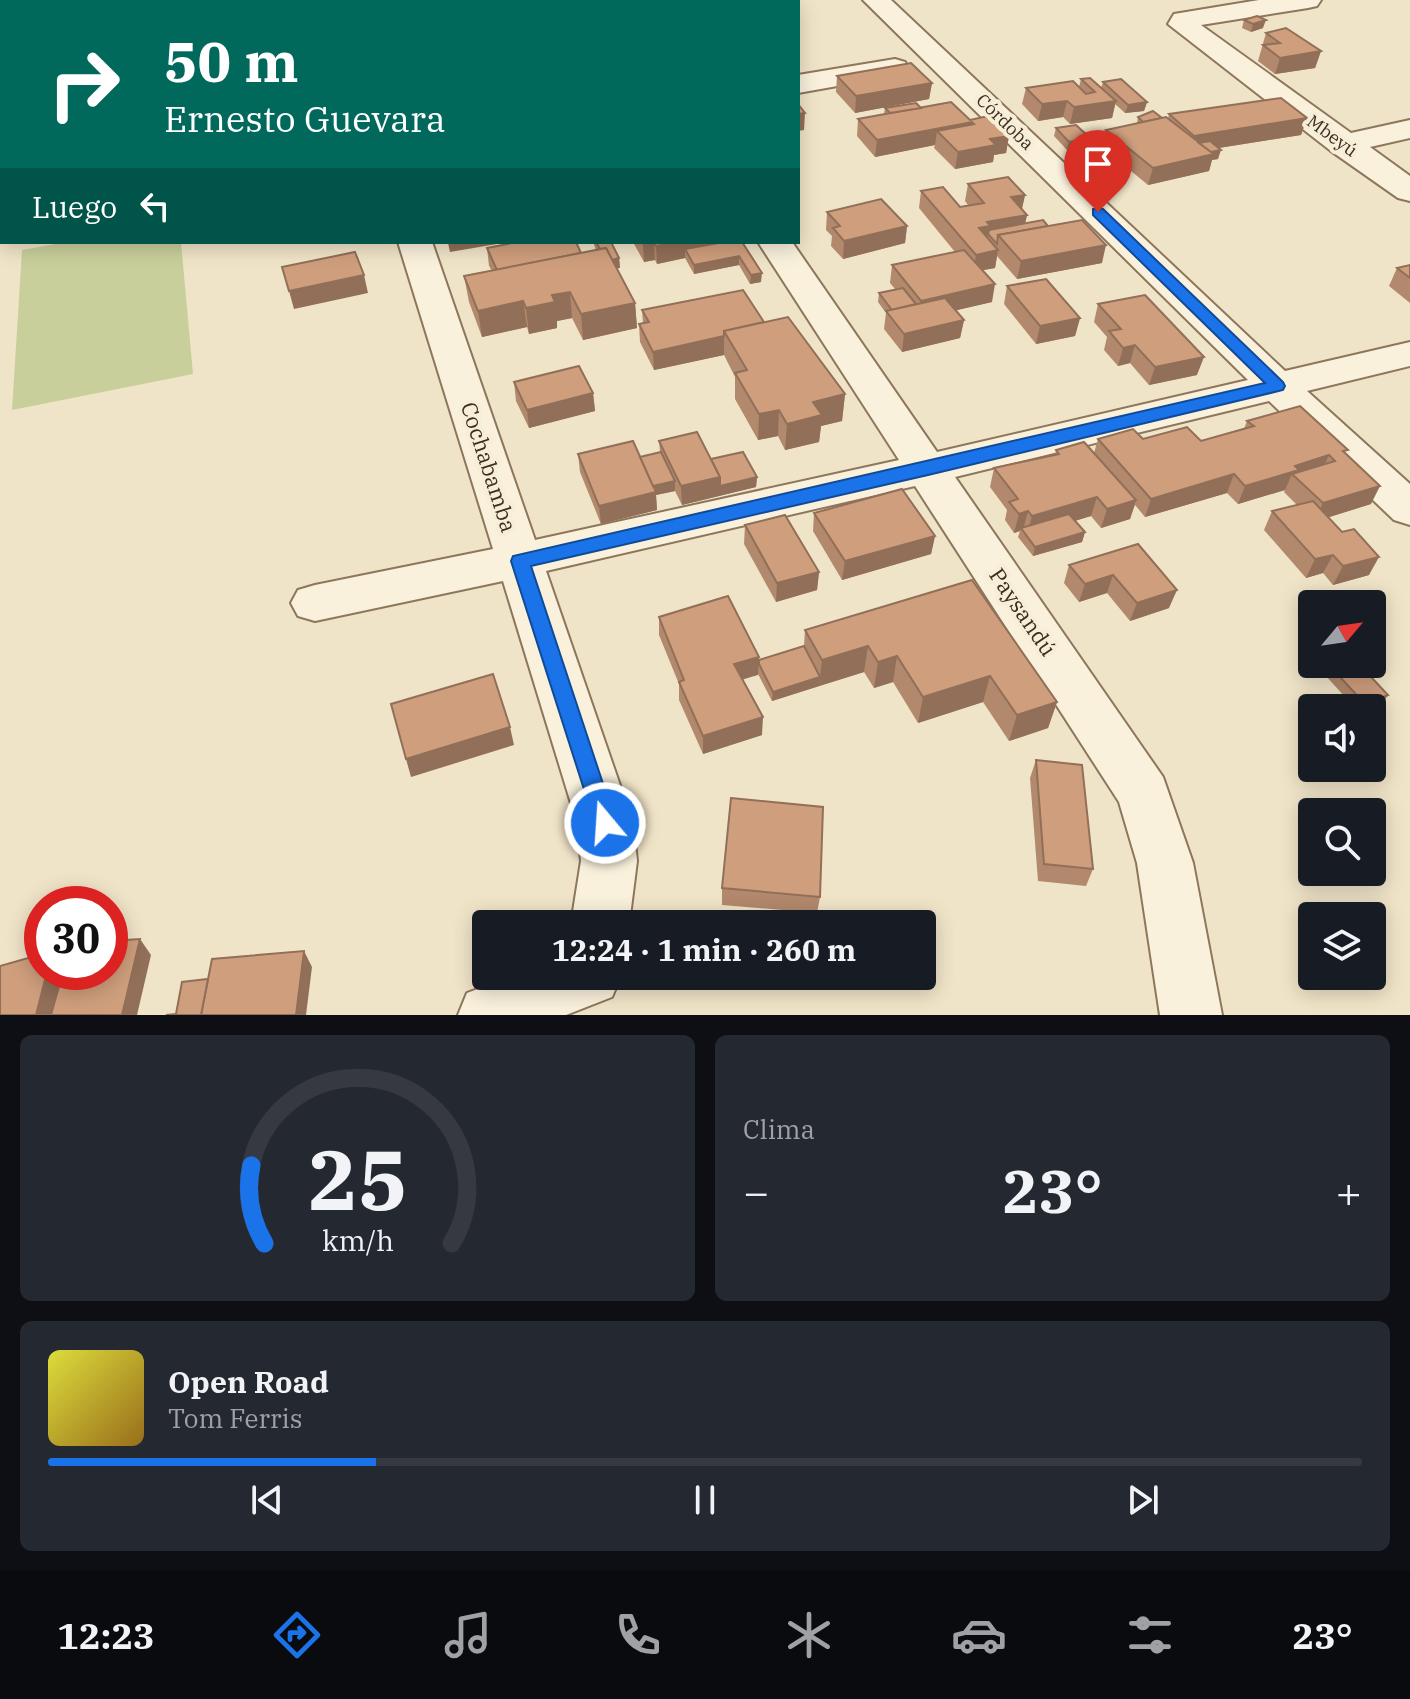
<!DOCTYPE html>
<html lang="es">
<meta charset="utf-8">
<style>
:root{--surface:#171b24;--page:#242831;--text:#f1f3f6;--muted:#9ea1a6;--line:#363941;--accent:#1a73e8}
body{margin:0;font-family:"IBM Plex Serif",serif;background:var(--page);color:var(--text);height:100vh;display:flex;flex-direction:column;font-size:30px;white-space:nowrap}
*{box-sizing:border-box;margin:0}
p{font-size:26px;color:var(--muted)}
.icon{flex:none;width:44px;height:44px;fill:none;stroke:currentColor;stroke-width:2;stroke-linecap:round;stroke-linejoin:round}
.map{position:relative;height:1015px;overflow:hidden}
.panel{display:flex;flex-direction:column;gap:20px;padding:20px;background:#0d0f14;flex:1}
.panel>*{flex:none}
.guide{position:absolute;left:0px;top:0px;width:800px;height:244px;box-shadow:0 4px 20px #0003;background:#00695c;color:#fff;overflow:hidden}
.needle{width:52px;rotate:61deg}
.tools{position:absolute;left:1298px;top:590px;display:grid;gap:16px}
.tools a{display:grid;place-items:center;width:88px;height:88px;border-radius:8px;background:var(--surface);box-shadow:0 4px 20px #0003;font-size:40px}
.speed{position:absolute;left:24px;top:886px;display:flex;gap:16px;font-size:40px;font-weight:700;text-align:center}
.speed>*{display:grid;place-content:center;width:104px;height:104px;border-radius:50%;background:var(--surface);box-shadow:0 4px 20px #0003;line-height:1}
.speed .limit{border:12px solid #d22;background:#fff;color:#111}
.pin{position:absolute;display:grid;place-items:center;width:68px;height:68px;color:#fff;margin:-82px -34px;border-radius:50% 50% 50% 0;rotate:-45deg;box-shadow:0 0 8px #0007}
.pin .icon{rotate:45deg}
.me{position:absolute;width:88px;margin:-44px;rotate:342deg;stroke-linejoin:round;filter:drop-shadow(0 0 6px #0008)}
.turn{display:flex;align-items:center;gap:28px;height:168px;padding:0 32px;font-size:36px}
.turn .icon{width:104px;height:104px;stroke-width:2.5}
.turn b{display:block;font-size:56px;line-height:68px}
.then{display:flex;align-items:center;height:76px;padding:0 32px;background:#0003;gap:16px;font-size:30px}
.big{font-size:60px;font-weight:700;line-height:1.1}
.panel .widget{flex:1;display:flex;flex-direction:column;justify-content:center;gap:12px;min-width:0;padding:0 28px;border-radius:12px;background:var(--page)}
.panel .dial{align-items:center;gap:0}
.dial svg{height:208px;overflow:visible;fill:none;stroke:var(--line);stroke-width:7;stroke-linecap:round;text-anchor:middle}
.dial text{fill:var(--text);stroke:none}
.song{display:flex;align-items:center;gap:24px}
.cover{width:96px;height:96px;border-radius:12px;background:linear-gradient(135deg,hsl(60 70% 55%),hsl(40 70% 35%))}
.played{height:8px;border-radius:4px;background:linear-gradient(90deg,var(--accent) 25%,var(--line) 25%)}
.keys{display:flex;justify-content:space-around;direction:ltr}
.heat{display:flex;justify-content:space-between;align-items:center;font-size:44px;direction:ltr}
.panel .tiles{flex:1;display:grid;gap:20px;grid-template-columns:1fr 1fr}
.widget:last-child{grid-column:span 2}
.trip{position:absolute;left:472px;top:910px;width:464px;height:80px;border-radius:8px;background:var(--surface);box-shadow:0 4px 20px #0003;font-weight:700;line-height:80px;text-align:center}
.menu{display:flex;height:128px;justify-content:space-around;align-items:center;background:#090b0e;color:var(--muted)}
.menu .icon{width:56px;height:56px}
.menu .on{color:var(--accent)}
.menu b{font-size:36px;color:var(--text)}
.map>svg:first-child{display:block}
.green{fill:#c9cf9b}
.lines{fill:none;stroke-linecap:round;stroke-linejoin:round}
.minor-casing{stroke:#8d765c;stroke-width:4}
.minor{fill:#faf1dc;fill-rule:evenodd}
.wall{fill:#b2896c}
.shaded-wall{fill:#916f58}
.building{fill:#cf9f7d;stroke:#916f58;stroke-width:2}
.route{fill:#1a73e8;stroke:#114b97;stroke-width:2}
.labels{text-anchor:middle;stroke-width:8;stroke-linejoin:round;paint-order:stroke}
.far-street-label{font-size:18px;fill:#3d2e20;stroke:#f7eed8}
.street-label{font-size:22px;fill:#3d2e20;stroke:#f7eed8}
</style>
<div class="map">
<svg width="1410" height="1015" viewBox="0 0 1410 1015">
<rect width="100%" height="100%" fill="#f0e4c8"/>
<polygon class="green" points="67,242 181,242 193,374 12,410 22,250"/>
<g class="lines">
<g class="minor-casing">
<g id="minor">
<rect x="318" y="0" width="26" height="2"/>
<polygon points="505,0 545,0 504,2"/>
<polygon points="863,0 891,0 1285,371 1410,342 1410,366 1307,391 1410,484 1410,525 1394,520 1269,401 955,477 1163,777 1193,863 1222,1015 1160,1015 1137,863 1119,802 915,486 546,571 633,823 637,861 629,924 571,924 581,861 577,823 503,581 315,621 298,616 291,603 298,590 315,585 493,549 398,242 432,242 535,540 899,460 758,242 792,242 937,452 1248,380"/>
<polygon points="1259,0 1321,0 1317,6 1308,8 1201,25 1351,133 1410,120 1410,138 1370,147 1410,176 1410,201 1398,198 1331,151 1168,24 1174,14"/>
<polygon points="895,59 905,62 909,68 905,74 798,93 798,75"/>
<polygon points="512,976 621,976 612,997 566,1015 458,1015 467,993"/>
</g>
</g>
<use href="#minor" class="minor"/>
</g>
<g class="wall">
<polygon points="1244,20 1263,28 1251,32 1242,28"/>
<polygon points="1266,33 1321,51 1315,68 1275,74 1258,61"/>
<polygon points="837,76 932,83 929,99 855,113 836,92"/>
<polygon points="1081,79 1101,88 1103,82 1147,102 1144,111 1125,113 1115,104 1112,118 1070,124 1063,117 1038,121 1022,104 1026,88 1079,87"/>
<polygon points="885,108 921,108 970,120 1009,136 1006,153 994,155 993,162 955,169 934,148 935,145 875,157 857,136 858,119 884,114"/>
<polygon points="1169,114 1307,118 1301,135 1219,148 1218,159 1212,160 1209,171 1148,185 1102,147 1106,130 1137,123 1138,117 1168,119"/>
<polygon points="1056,128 1088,147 1067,150 1054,136"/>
<polygon points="968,184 1025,195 1022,209 1027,215 1025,224 1048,226 1102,263 1017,279 997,256 995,268 983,270 992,302 956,310 964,320 960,338 902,352 884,329 886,313 878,302 879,293 895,289 890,283 892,265 955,252 919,208 921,191 960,207 968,205 965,201"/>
<polygon points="827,212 907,226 905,243 843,259 831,246 832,236 826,230"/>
<polygon points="593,242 611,242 619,258 620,268 617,268 635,303 637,328 583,340 572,318 557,321 557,328 529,334 527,327 482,337 469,302 464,276 492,271 489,266 487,248 581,253 596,250"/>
<polygon points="633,242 715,242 715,244 742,242 761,282 750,284 739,265 694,274 685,258 657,264 655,260 644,262"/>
<polygon points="1410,265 1410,303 1389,286 1397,268"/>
<polygon points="1007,286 1080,318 1075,336 1036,344 1004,304"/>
<polygon points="1098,304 1197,375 1149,385 1130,363 1118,366 1104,350 1107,337 1094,322"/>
<polygon points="642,310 764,322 845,394 842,421 821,426 819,442 785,450 778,436 758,440 735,399 735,377 724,355 654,370 640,342 639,324 643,323"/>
<polygon points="514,382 593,393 595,411 529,428 516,401"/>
<polygon points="1247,421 1346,454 1371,504 1328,517 1369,575 1333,585 1323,573 1306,578 1264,530 1272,511 1297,505 1284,492 1285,490 1238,504 1227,493 1145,517 1135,505 1130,519 1101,528 1091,516 1075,521 1085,532 1082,542 1033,556 1018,537 1020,531 1014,533 1005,520 1007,510 990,487 994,468 1055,455 1056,450 1094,453 1098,439 1201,441 1244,429"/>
<polygon points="659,441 711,459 757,477 756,487 682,505 675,491 656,495 657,510 601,524 580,472 578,454 640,457 660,452"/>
<polygon points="814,513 935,536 931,554 842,580 813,531"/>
<polygon points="745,525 819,572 817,590 776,602 744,544"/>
<polygon points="1138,544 1169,608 1130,621 1107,593 1079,602 1064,583 1069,565"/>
<polygon points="972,580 1057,702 1048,728 1009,741 983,702 918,723 893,682 874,688 864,672 772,701 758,674 742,680 762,735 703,754 679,700 679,684 659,635 659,617 759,657 759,660 804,646 805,630"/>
<polygon points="1312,646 1312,661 1307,655"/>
<polygon points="1315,664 1359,664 1382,704 1372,708 1355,708"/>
<polygon points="1036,760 1093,869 1086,886 1038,881 1030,778"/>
<polygon points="722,888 820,897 817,913 722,905"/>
</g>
<g class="shaded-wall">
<rect x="240" y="0" width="26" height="2"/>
<polygon points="1266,20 1263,28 1251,32 1253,24"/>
<polygon points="1321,51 1315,68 1275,74 1280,58"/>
<polygon points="932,83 929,99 855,113 856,96"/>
<polygon points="1067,101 1063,117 1038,121 1042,104"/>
<polygon points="1116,101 1112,118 1070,124 1074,107"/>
<polygon points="1147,102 1144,111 1125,113 1128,105"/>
<polygon points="805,113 804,130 798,131 798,114"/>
<polygon points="1307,118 1301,135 1199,151 1191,144 1194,136"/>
<polygon points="972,122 969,139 937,131 935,145 875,157 877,140"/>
<polygon points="1009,136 1006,153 994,155 993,162 955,169 958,152 990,139"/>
<polygon points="1090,138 1088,147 1067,150 1069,142"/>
<polygon points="1221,150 1218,159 1212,160 1209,171 1148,185 1153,168 1202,153"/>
<polygon points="1025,195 1021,212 1011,197"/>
<polygon points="1027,215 1023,233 998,235 988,234 986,243 979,228 987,222"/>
<polygon points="907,226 905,243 843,259 844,241"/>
<polygon points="456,242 503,242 503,243 450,252 448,243"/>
<polygon points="677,242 715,242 715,253 685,249 685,258 657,264 656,246"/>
<polygon points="654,243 655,260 644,262 643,244"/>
<polygon points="1106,245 1102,263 1017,279 1021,261"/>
<polygon points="998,250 995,268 973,272 976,255"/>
<polygon points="739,256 739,265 694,274 694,265"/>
<polygon points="619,258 620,268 606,270 605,261"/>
<polygon points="762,273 761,282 750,284 751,275"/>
<polygon points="364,275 368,293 294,309 289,291"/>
<polygon points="995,284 992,302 919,319 921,301"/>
<polygon points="570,292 572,318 557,321 557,328 529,334 526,308 552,295"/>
<polygon points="523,301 527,327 482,337 478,311"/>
<polygon points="635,303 637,328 583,340 581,314"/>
<polygon points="1080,318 1075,336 1036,344 1040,326"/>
<polygon points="964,320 960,338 902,352 904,334"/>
<polygon points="724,336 724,355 654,370 653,352"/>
<polygon points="1135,345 1130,363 1118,366 1123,348"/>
<polygon points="1204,357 1197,375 1149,385 1155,367"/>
<polygon points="593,393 595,411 529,428 527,410"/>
<polygon points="845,394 842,421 821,426 819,442 785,450 787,424 813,402"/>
<polygon points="779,410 778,436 758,440 759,414"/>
<polygon points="1329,455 1320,474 1292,474 1285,490 1238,504 1245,486 1295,466"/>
<polygon points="1234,474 1227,493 1145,517 1151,499"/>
<polygon points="720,477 757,477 756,487 682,505 681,486"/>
<polygon points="675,481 675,491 656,495 657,510 601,524 599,506 650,487"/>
<polygon points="1380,486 1371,504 1314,522 1323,503"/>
<polygon points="1097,497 1091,516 1027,535 1032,516"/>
<polygon points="1136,500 1130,519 1101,528 1107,509"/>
<polygon points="1028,511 1023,530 1021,528 1020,531 1014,533 1019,514"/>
<polygon points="1085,532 1082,542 1033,556 1035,547"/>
<polygon points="935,536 931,554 842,580 845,561"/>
<polygon points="1333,555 1323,573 1306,578 1315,559"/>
<polygon points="1379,557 1369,575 1333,585 1343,566"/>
<polygon points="819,572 817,590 776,602 777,583"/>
<polygon points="1113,575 1107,593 1079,602 1085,584"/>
<polygon points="1177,590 1169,608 1130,621 1137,603"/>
<polygon points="868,646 864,672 819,686 822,660"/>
<polygon points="897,656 893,682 874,688 878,662"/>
<polygon points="759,657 758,675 733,682 734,664"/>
<polygon points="990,676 983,702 918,723 923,697"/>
<polygon points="820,677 819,686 772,701 773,692"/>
<polygon points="1388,695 1382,704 1372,708 1362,708 1365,704"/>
<polygon points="1057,702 1048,728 1009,741 1017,715"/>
<polygon points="763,717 762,735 703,754 703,736"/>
<polygon points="510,727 514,745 411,777 406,759"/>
<polygon points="140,939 151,955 137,1015 122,1015"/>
<polygon points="304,951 312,967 306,1015 296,1015"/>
<polygon points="47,972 64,972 53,1015 36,1015"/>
</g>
<g class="building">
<polygon points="200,0 242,0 240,0 240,2 200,2"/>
<polygon points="266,0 298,0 299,2 267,2"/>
<polygon points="1257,16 1266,20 1253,24 1244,20"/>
<polygon points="1286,28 1321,51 1280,58 1263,45 1280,43 1266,33"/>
<polygon points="911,63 932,83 856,96 837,76"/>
<polygon points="1090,78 1116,101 1074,107 1067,101 1042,104 1026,88 1073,81 1086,94 1095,92 1081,79"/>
<polygon points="1121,79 1147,102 1128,105 1103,82"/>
<polygon points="1281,98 1307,118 1194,136 1169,114"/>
<polygon points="951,102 970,120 988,116 1009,136 990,139 996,145 958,152 937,131 974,124 972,122 877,140 858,119"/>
<polygon points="916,103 921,108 890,113 885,108"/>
<polygon points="798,104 805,113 798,114"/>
<polygon points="1153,111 1162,118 1143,122 1138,117"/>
<polygon points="1166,117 1214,154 1153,168 1106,130"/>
<polygon points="1076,125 1090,138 1069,142 1056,128"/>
<polygon points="1210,141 1221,150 1211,152 1199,143"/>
<polygon points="1008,177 1025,195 1011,197 1027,215 987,222 990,226 979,228 998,250 976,255 921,191 943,187 960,207 984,203 968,184"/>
<polygon points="881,199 907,226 844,241 833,228 840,226 827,212"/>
<polygon points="1043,220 1048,226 998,235 997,244 988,234 989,230"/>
<polygon points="1082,220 1106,245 1021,261 998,235"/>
<polygon points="517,242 576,242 581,253 497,270 487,248"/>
<polygon points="596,242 611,242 619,258 612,260 606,248 600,249"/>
<polygon points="642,242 677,242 656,246 654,243 643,244"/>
<polygon points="724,242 742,242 762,273 751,275 739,256 694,265 685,249"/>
<polygon points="606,248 635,303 581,314 570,292 552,295 555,302 526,308 523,301 478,311 464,276"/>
<polygon points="964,250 995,284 921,301 892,265"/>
<polygon points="355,252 364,275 289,291 282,267"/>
<polygon points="1410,265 1410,278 1397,268"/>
<polygon points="1046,279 1080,318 1040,326 1007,286"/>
<polygon points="903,288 916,304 892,310 879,293"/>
<polygon points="743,290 764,322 724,331 724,336 653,352 639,324 649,322 642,310"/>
<polygon points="1145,295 1204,357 1155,367 1135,345 1123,348 1109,331 1121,329 1098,304"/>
<polygon points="945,298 964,320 904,334 886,311"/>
<polygon points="788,317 845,394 813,402 822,415 787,424 779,410 759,414 735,373 747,370 724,331"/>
<polygon points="579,366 593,393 527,410 514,382"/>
<polygon points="1300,406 1348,450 1343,451 1380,486 1323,503 1292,474 1335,461 1329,455 1295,466 1299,470 1245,486 1234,474 1151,499 1098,439 1133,429 1143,439 1187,427 1201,441 1254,426 1247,421"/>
<polygon points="697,432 720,477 681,486 659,441"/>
<polygon points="633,441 656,492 599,506 578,454"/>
<polygon points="1084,442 1136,500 1107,509 1097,497 1032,516 1028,511 1019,514 1009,502 1018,499 994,468 1059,454 1056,450"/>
<polygon points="661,452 675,481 653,486 640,457"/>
<polygon points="743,452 757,477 720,486 720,477 711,459"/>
<polygon points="902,489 935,536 845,561 814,513"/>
<polygon points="1313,501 1342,532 1354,529 1379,557 1343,566 1333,555 1315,559 1272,511"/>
<polygon points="1069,514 1085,532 1035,547 1021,528"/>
<polygon points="785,515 819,572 777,583 745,525"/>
<polygon points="1138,544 1177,590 1137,603 1113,575 1085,584 1069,565"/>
<polygon points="972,580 1057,702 1017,715 990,676 923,697 897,656 878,662 868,646 822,660 805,630"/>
<polygon points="728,596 759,657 734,664 763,717 703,736 679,682 684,680 659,617"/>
<polygon points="804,646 820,677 773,692 759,664 759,660"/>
<polygon points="1328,664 1359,664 1388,695 1365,704"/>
<polygon points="493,674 510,727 406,759 391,704"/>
<polygon points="1036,760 1082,765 1093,869 1044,864"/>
<polygon points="731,798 823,807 820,897 722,888"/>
<polygon points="140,939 122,1015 51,1015 63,972 110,972 110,941"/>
<polygon points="304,951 296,1015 201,1015 212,959"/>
<polygon points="42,954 42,972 47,972 36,1015 0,1015 0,966"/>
<polygon points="208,979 201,1015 166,1015 176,1014 182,982"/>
</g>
<polygon class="route" points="1098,208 1103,209 1283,382 1285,386 1283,390 928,475 531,566 616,823 613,830 605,833 597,830 511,561 513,556 1265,383 1093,215 1093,209"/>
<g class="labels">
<g class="far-street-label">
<text transform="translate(1005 122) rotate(44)" y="6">Córdoba</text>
<text transform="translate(1332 136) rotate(36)" y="6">Mbeyú</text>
</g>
<g class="street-label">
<text transform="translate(489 467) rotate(72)" y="8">Cochabamba</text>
<text transform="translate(1023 612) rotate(56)" y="8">Paysandú</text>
</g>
</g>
</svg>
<div class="tools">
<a><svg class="needle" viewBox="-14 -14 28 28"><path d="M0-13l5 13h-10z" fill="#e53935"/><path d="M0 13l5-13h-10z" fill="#9ea1a6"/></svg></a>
<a><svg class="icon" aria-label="sound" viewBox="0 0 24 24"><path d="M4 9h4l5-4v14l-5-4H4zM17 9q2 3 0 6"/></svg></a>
<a><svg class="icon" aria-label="search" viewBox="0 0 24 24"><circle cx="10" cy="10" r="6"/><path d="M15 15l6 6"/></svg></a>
<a><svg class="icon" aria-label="layers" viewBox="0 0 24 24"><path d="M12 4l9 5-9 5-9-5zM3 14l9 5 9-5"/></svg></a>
</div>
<div class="speed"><div class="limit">30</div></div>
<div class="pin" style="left:1098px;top:212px;background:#d93025"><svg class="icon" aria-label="arrive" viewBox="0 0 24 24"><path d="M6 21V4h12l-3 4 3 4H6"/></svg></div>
<svg class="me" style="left:605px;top:823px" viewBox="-20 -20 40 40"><circle r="17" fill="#1a73e8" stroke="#fff" stroke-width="3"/><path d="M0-11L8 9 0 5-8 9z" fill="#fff"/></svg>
<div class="trip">12:24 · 1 min · 260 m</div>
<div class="guide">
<div class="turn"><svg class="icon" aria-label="right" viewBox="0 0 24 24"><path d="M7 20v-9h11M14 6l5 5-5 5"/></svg><div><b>50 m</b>Ernesto Guevara</div></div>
<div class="then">Luego<svg class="icon" aria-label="left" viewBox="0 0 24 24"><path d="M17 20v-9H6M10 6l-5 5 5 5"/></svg></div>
</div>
</div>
<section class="panel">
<div class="tiles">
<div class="widget dial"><svg viewBox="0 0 100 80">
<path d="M14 69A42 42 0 1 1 86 69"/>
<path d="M14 69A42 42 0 0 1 9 39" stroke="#1a73e8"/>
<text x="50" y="56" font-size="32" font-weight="700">25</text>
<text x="50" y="72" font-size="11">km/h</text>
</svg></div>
<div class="widget"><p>Clima</p>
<div class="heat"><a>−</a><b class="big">23°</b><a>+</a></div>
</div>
<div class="widget">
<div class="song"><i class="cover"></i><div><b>Open Road</b><p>Tom Ferris</p></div></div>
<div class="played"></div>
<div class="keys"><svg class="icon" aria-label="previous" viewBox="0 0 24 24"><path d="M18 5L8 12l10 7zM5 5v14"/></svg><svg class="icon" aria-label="pause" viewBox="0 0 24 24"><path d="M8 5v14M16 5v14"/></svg><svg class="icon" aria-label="next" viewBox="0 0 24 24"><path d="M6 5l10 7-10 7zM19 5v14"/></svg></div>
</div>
</div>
</section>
<nav class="menu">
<b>12:23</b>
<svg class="icon on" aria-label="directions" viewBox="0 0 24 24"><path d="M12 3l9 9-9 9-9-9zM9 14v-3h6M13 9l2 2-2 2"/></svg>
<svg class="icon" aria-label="music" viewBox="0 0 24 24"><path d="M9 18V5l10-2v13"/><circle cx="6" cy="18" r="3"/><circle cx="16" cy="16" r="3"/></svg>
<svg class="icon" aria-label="phone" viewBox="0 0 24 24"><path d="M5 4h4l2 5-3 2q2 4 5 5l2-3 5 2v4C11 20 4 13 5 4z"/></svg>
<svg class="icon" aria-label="climate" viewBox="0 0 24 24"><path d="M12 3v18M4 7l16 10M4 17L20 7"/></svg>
<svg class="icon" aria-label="car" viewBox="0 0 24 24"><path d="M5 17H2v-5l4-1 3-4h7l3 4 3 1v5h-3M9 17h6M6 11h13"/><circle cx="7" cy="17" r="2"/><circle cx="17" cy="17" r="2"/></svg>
<svg class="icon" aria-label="filters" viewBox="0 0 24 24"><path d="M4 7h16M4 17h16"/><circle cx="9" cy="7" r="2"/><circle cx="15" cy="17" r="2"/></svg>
<b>23°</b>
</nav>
